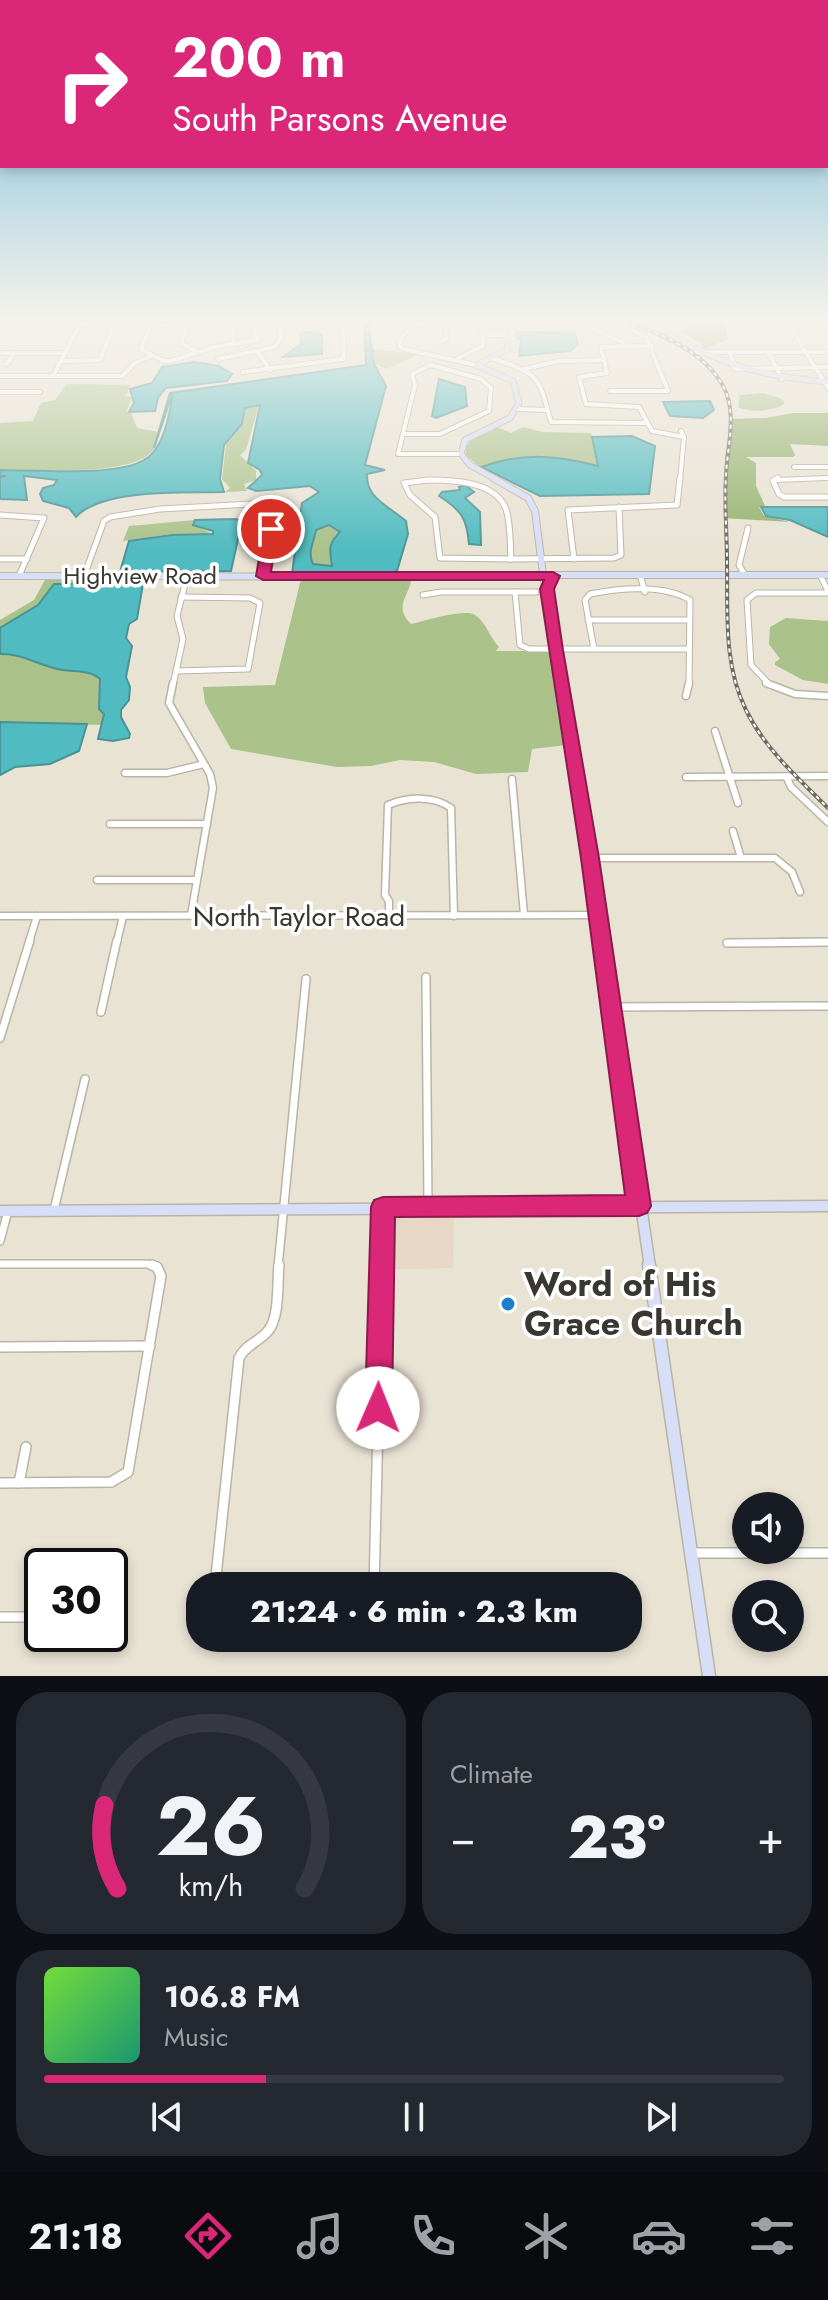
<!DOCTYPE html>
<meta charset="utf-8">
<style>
:root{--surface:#171b24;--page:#242831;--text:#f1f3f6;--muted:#9ea1a6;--line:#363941;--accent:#db2777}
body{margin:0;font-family:Jost,sans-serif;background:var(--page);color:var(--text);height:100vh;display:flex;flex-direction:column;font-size:30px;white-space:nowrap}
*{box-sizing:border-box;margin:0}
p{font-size:26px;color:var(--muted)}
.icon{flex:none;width:44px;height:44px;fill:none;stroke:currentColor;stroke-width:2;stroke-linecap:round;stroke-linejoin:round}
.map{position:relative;height:1676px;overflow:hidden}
.sheet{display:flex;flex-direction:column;gap:16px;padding:16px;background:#0d0f14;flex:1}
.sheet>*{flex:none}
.banner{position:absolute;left:0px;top:0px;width:828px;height:168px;box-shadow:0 4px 12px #0003;background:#db2777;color:#fff;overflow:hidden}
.buttons{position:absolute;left:732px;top:1492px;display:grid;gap:16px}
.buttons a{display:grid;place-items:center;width:72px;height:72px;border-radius:50%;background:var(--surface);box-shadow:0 4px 12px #0003;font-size:40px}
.speed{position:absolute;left:24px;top:1548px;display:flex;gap:16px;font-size:40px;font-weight:700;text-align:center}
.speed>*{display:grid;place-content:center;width:104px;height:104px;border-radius:50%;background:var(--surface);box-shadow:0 4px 12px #0003;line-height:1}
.speed .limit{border:4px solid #111;border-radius:12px;background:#fff;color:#111}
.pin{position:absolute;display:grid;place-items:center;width:68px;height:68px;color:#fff;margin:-34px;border:4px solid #fff;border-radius:50%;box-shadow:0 2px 8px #0007}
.me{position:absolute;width:88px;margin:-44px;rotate:1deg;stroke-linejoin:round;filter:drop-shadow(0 0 6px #0008)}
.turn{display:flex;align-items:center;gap:28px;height:168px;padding:0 40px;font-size:36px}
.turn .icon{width:104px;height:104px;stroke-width:2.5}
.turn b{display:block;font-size:56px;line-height:68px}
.big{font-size:60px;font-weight:800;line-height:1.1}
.sheet .widget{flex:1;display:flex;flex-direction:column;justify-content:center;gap:12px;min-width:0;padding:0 28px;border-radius:32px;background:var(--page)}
.sheet .dial{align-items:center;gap:0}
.dial svg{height:208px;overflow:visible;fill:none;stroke:var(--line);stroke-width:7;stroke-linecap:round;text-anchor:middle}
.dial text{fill:var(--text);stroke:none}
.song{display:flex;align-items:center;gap:24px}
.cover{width:96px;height:96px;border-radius:12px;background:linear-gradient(135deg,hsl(100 70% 55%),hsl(160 70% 35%))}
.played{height:8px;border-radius:4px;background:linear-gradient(90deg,var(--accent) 30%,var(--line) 30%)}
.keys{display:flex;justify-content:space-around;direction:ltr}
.heat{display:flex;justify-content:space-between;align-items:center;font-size:44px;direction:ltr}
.sheet .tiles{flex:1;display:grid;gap:16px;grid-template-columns:1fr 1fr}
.widget:last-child{grid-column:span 2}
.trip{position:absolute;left:186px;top:1572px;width:456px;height:80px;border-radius:32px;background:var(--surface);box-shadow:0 4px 12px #0003;font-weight:800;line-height:80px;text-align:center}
.tab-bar{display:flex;height:128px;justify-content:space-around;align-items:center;background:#090b0e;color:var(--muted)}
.tab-bar .icon{width:56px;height:56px}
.tab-bar .selected{color:var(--accent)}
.tab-bar b{font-size:36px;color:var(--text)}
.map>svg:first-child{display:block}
.commercial{fill:#e8d7c5}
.green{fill:#aac28a}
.forest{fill:#95b26e}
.water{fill:#50bbc0;stroke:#499395;stroke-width:2;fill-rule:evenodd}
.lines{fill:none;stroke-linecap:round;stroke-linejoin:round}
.street-far4-casing{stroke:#bab4a5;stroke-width:6}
.street-far3-casing{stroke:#bab4a5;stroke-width:7}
.street-far2-casing{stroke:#bab4a5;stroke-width:9}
.street-far1-casing{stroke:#bab4a5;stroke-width:10}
.street-casing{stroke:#bab4a5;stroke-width:12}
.secondary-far4-casing{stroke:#bab4a5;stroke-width:7}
.secondary-far3-casing{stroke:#bab4a5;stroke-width:8}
.secondary-far2-casing{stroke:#bab4a5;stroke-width:11}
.secondary-far1-casing{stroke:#bab4a5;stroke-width:13}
.secondary-casing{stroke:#bab4a5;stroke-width:15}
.street-far4{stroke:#fff;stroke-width:4}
.street-far3{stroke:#fff;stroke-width:5}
.street-far2{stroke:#fff;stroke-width:6}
.street-far1{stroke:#fff;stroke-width:7}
.street{stroke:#fff;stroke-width:9}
.secondary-far4{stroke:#d7def7;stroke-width:5}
.secondary-far3{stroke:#d7def7;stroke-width:6}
.secondary-far2{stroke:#d7def7;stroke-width:8}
.secondary-far1{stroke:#d7def7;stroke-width:10}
.secondary{stroke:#d7def7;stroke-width:12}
.rail-casing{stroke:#6d6a61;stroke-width:4}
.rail{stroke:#fff;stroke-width:2;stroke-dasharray:4;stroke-linecap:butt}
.route{fill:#db2777;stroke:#8e194d;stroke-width:2}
.poi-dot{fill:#1e80cb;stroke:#fff;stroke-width:3}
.labels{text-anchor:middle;stroke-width:7;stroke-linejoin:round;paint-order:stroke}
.far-street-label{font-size:24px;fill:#393731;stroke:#fff}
.street-label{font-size:28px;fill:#393731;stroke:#fff}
.near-poi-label{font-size:34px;font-weight:bold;fill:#393731;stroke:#fff;text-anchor:start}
</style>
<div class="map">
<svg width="828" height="1676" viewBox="0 0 828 1676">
<rect width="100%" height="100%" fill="#e9e3d4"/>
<polygon class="commercial" points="387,1210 454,1210 453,1268 386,1269"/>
<g class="green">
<polygon points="372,349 419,354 387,369 374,364"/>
<path d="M 67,384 L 130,385 L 126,396 L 131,397 L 127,412 L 131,413 L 137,428 L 159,432 C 157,438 156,446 153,450 C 133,478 32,469 0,469 L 0,423 L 33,421 L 41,403 L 55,400 Z"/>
<path d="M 763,393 L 780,398 L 785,403 C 773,412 751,413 738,407 L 740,395 Z"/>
<polygon points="259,405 246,450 240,455 256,471 256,480 244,484 247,491 225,492 230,488 222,479 226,445 243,424 246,408"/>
<path d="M 497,427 L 511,433 L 523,427 L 542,432 L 591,433 L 598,467 L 479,467 L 466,455 C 464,437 483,432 497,427 Z"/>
<polygon points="195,520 194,525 213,534 172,534 123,541 129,526"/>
<path d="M 329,525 L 341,532 L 335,536 L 332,566 L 313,564 C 307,552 314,542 316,530 Z"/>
<path d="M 412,577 C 409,597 393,606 411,624 C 425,621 464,608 475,615 C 486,622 490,638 499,647 L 496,651 L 553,651 L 568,745 L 532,749 L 528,772 L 476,774 L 434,762 L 400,760 L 371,766 L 337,767 L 231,749 L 205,703 L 203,687 L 275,685 L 301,579 Z"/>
<polygon points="46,578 134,579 133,584 54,584 39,605 0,628 0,620 34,600"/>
<polygon points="786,618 828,621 828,684 803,680 775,665 775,662 780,659 769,644 770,627"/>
<path d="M 0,654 C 23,653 41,667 63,670 C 75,672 90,670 100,678 L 99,709 L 105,714 L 102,725 L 0,722 Z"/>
</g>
<g class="forest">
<polygon points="649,317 723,317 728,339 705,349 700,342 679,331 684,330 682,324 660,325"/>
<polygon points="793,413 828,413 828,446 790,444 795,455 793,457 746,457 756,463 756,486 765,506 759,507 764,516 790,522 724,518 725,457 731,419 766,418"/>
</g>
<g class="water">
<path d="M 364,317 L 367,317 L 374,364 L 386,386 L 365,465 L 385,470 L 367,474 C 366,499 389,506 406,521 L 408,534 L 397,571 L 392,573 L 292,573 L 302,503 L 319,492 L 310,486 L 256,491 L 248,488 L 262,475 L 260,470 L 248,463 L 260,405 L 245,408 L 242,424 L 224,445 L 220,479 L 224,492 C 186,493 102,488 76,517 L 69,508 L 43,501 L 40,494 L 43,488 L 54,485 L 57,480 L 24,476 L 27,500 L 0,499 L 0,477 L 6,476 L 0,476 L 0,470 C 35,470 116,477 144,460 C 164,449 170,413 173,392 L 154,448 L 170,393 L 366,365 ZM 329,525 L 340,532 C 327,545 330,550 332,566 L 313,564 C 307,552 314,542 316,530 Z"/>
<polygon points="305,332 322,334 322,354 283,357 302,343 300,334"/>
<polygon points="517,332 575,333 578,344 570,351 519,356 521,340 516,337"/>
<polygon points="194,362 219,366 232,374 227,381 166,388 158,398 155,411 129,412 134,403 130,389 152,383 162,367"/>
<polygon points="439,379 465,387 467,406 436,418 432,416"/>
<polygon points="710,401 714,410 703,418 670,416 663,402"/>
<path d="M 632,436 L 655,446 L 649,494 L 540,496 L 481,467 C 522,452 556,455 598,466 L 592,437 Z"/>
<path d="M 465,485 L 474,492 L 465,498 L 480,512 L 481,545 L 469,544 C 467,518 461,510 439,496 L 442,492 L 460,490 L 459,487 Z"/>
<polygon points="761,507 828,507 828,537 790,520 766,516"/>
<polygon points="236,519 242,521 231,571 120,572 129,541 172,535 213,534 213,531 193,525 195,520"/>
<path d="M 54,584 L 143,584 L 137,619 L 129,624 L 126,638 L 132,646 L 126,677 L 130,687 L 129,700 L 121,710 L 121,717 L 130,734 L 129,738 L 113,741 L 98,739 L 104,714 L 99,709 L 100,679 C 90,670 75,672 63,670 C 41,667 23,653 0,654 L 0,628 L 38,605 Z"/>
<polygon points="0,722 87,724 79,751 50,764 15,767 0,775"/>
</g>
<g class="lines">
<g class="street-far4-casing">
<g id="street-far4">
<polyline points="588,317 616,322 646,337 668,391 610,391"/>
<polyline points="784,317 828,388"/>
<polyline points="820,317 828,329"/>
<polyline points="60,324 343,326 344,359 243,372"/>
<polyline points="151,324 141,349 164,361 171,361 214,347 258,340 255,334 257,317"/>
<polyline points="188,324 181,343 197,352"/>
<polyline points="232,324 234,344"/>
<polyline points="505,324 586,325 624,343 626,347"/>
<polyline points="483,335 507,335"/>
<polyline points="440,342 446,339 446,324"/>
<polyline points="652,346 601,347 607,373 579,377 586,404 639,407 652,431 684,437"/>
<polyline points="257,351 270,370"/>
<polyline points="696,352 828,352"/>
<polyline points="730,352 735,369 828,367"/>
<polyline points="768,352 782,379"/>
<polyline points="0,353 65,353"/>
<path d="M 491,358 C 539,374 538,374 551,422 L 646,423"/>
<polyline points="218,359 275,347 281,338 279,324"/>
<polyline points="457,359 483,346 482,325 414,324 400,339 400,347 404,349 476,365"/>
<polyline points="61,361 100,360 114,324"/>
<polyline points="7,364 14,353"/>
<polyline points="524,369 559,361 603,360"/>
<polyline points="0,376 122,376 135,363 151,356"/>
<polyline points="53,376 80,324"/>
<polyline points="0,392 40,392"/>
<polyline points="518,409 546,410"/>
<polyline points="403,434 440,434 489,411 491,388 481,379 431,365 412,374 415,385 398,454 461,454"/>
<polyline points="794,467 828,467"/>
<polyline points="423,480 446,480"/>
<polyline points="680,480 684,437 681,431"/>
<polyline points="775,480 828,478"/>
</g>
</g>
<g class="street-far3-casing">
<g id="street-far3">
<polyline points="778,478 773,481 779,494 784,497 828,497"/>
<path d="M 428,480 C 453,480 495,481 506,509 C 511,525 510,543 511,559 L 440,558 L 435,517 L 410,495 L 404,483 Z"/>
<polyline points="0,515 44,518 19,576"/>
<polyline points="0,559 27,559"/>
<polyline points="511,559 614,558 621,555 619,507"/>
<polyline points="574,559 568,510 677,505 680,478"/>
<polyline points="640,575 645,592"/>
<polyline points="745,575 739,565 748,528"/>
<polyline points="820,575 828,591"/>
<polyline points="84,576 104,521 110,517 160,509 270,503 275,507 263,576"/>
<polyline points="515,592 520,645 529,649 689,649"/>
<polyline points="423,595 441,592 536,592"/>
<polyline points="588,620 689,620"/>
<path d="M 594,649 L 585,600 L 590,594 C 620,588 663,584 690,600 L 689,685"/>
<polyline points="176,671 248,669 260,603 250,598 181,597"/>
<polyline points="173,685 183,639 177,616 187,576"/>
<polyline points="770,685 751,665 747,600 756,593 828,593"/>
</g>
</g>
<g class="street-far2-casing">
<g id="street-far2">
<polyline points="173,683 169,703 210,774 213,788 191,915"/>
<polyline points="766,683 795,694 828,696"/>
<polyline points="686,696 689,683"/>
<polyline points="715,731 738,803"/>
<polyline points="125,773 167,773 204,764"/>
<polyline points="686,777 828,776"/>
<polyline points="787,778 791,787 828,822"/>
<polyline points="512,779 524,915"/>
<polyline points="110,824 207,824"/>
<polyline points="733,831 741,858"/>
<polyline points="590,858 775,858 792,872 800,892"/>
<polyline points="97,880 197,880"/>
<path d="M 389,915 L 389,901 L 385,895 L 388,805 C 407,797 433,795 451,808 L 454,916"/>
<polyline points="0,916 597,915"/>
<polyline points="29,942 37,916"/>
<polyline points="117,942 123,916"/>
<polyline points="779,942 828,942"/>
</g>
</g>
<g class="street-far1-casing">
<g id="street-far1">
<polyline points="727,943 828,942"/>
<polyline points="426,977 428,1207"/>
<polyline points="610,1007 828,1006"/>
<polyline points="101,1012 117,940"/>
<polyline points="0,1038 30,940"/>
<polyline points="54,1210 85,1079"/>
<polyline points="0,1241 8,1211"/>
<polyline points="0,1264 147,1264 157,1267"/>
<polyline points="278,1267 306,979"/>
<polyline points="382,1267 383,1207"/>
</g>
</g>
<g class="street-casing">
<g id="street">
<polyline points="0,1347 150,1346"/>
<polyline points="0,1483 111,1482 128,1472 161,1276 157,1267 152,1265"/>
<polyline points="19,1483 26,1447"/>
<polyline points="690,1553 828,1553"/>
<path d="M 215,1586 L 239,1358 C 246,1344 259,1342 268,1331 C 280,1317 277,1283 279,1265"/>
<polyline points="374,1586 382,1265"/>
<polyline points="200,1615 197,1624 200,1634"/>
<polyline points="0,1617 42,1617"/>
<polyline points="205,1638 215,1638"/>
<polyline points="373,1638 373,1642"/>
</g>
</g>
<g class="secondary-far4-casing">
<g id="secondary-far4">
<path d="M 641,317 C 708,359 749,376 828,382"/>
<polyline points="476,365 513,381 519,403 510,418 465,440 461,454 470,465 497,480"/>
<polyline points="477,365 508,349 504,317"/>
</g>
</g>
<g class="secondary-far3-casing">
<g id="secondary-far3">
<polyline points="493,478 528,498 535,511 543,574"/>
<polyline points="552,575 828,575"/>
<polyline points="0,576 540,577"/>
<polyline points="544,580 561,685"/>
</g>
</g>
<g class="secondary-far2-casing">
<polyline id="secondary-far2" points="561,683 602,942"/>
</g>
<g class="secondary-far1-casing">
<g id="secondary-far1">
<polyline points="602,940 650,1267"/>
<polyline points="0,1211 828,1206"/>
</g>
</g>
<g class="secondary-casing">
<polyline id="secondary" points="649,1265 709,1676"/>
</g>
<use href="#street-far4" class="street-far4"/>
<use href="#street-far3" class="street-far3"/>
<use href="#street-far2" class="street-far2"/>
<use href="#street-far1" class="street-far1"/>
<use href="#street" class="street"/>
<use href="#secondary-far4" class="secondary-far4"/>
<use href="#secondary-far3" class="secondary-far3"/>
<use href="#secondary-far2" class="secondary-far2"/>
<use href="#secondary-far1" class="secondary-far1"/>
<use href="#secondary" class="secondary"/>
<g class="rail-casing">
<path id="rail" d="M 618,317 C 655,333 702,348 723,386 C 738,413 727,447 726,476 C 724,504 727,533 727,561 C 728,612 723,664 746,710 C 765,749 798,778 828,808"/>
</g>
<use href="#rail" class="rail"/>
</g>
<linearGradient id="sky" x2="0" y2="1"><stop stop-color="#6bb7d8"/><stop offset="0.58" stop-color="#f5f2ec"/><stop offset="1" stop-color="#f5f2ec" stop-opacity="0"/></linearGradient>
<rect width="828" height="551" fill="url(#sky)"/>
<polygon class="route" points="271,525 278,529 271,572 553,572 560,576 554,589 563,650 599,858 651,1206 647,1213 639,1216 395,1217 392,1408 388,1418 378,1422 369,1418 365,1408 371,1207 374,1200 383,1197 625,1195 581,858 540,589 544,580 263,580 256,576 264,529"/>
<circle class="poi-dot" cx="508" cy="1304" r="8"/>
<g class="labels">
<g class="far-street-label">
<text x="140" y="584">Highview Road</text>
</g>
<g class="street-label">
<text x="299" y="926">North Taylor Road</text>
</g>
<g class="near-poi-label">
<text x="524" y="1296">Word of His<tspan x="524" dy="39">Grace Church</tspan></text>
</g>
</g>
</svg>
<div class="buttons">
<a><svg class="icon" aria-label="sound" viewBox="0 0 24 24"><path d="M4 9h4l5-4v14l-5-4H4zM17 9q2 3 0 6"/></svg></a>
<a><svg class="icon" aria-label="search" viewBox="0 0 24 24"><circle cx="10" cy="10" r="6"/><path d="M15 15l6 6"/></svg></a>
</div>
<div class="speed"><div class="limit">30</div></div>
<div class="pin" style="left:271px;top:529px;background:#d93025"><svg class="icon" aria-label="arrive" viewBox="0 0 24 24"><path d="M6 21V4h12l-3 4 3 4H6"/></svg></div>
<svg class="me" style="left:378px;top:1408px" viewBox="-20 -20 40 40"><circle r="19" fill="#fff"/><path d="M0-13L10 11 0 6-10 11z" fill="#db2777"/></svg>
<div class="trip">21:24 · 6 min · 2.3 km</div>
<div class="banner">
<div class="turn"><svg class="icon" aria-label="right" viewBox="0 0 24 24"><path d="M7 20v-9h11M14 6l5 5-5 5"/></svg><div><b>200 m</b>South Parsons Avenue</div></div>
</div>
</div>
<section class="sheet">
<div class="tiles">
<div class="widget dial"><svg viewBox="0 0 100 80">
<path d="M14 69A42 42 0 1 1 86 69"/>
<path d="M14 69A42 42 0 0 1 9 37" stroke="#db2777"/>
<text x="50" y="56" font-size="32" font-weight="700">26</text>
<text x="50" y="72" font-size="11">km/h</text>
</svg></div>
<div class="widget"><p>Climate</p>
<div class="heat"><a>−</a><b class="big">23°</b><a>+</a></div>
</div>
<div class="widget">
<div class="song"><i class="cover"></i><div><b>106.8 FM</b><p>Music</p></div></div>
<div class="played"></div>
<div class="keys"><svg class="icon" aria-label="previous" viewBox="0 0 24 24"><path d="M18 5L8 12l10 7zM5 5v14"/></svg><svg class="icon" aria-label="pause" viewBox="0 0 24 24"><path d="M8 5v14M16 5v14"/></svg><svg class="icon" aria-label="next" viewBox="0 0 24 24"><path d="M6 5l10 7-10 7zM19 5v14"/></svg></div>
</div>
</div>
</section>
<nav class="tab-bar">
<b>21:18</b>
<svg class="icon selected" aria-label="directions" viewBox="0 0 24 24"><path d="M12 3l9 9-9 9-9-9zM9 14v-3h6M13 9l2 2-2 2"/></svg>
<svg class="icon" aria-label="music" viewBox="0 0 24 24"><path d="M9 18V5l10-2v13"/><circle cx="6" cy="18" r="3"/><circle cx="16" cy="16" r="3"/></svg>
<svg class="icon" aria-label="phone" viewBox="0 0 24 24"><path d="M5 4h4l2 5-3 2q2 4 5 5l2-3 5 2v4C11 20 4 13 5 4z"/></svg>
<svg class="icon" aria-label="climate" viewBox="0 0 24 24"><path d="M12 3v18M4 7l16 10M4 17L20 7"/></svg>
<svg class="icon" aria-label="car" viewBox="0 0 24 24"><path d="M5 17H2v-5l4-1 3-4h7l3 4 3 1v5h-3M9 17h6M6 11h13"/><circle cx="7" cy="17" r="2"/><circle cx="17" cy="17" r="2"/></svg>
<svg class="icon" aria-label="filters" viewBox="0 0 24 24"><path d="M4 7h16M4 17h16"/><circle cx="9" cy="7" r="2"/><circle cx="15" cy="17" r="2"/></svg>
</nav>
